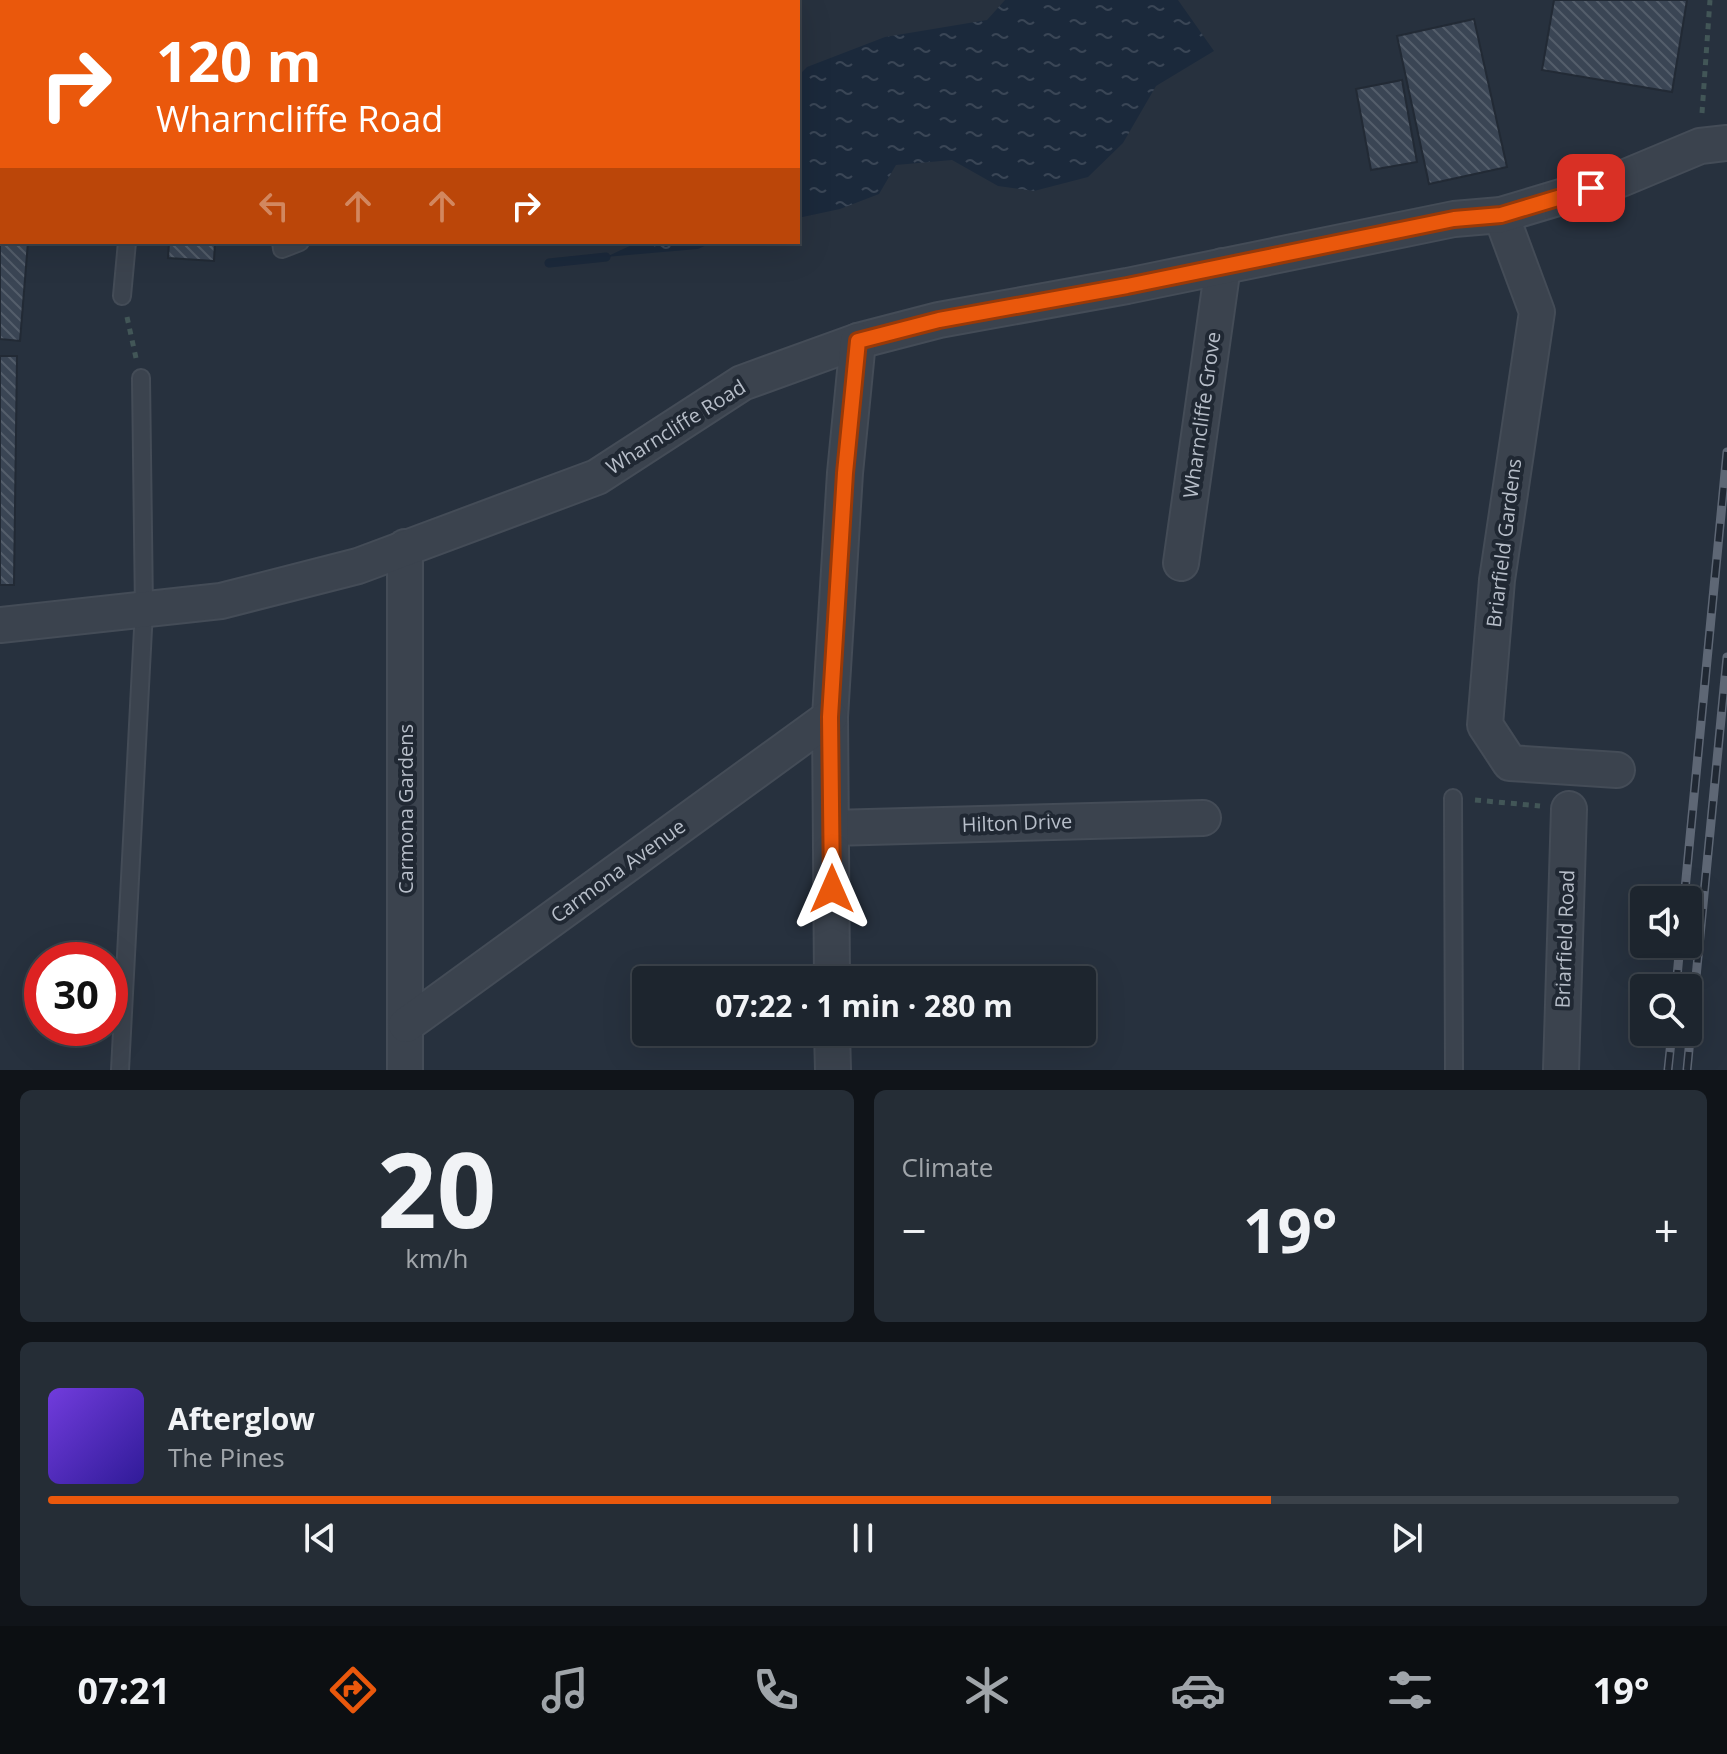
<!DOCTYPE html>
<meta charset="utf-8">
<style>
:root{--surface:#1d252e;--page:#252d36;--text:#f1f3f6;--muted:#a0a5aa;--line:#3b424a;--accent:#ea580c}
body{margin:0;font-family:"Open Sans",sans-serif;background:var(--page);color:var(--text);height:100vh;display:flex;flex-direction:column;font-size:30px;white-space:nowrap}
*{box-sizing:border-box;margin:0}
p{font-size:26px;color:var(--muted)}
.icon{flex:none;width:44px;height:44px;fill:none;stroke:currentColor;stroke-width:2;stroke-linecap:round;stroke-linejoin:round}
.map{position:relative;height:1070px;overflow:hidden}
.side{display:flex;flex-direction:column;gap:20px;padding:20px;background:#101419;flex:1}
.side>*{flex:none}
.top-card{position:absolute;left:0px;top:0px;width:800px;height:244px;box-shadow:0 8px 32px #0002,0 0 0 2px var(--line);background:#ea580c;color:#fff;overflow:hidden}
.controls{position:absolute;left:1630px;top:886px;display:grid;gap:16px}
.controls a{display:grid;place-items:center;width:72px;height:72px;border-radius:8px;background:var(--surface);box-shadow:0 8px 32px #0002,0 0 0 2px var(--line);font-size:40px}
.speed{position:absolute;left:24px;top:942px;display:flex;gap:16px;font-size:40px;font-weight:700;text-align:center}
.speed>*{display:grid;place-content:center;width:104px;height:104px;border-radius:50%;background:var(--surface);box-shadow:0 8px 32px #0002,0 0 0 2px var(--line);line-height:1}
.speed .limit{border:12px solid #d22;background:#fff;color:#111}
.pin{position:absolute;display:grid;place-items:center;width:68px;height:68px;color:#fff;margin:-34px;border-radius:16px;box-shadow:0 4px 12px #0006}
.me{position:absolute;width:88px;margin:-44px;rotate:0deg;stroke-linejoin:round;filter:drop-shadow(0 0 6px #0008)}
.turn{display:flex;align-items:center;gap:28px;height:168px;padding:0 24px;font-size:36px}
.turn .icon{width:104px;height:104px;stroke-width:2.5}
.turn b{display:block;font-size:56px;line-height:68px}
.lanes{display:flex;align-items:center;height:76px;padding:0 24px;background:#0003;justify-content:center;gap:40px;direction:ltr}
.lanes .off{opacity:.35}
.big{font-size:60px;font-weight:700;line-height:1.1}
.side .widget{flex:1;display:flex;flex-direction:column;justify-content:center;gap:12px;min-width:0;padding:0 28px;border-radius:12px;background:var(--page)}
.side .dial{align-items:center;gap:0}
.dial b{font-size:104px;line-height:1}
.song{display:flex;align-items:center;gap:24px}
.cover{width:96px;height:96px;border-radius:12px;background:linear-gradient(135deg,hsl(260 70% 55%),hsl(250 70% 35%))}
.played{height:8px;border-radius:4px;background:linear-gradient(90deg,var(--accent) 75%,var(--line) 75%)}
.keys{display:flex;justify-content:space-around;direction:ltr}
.heat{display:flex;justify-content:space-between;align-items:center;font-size:44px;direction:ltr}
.side .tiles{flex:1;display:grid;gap:20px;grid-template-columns:1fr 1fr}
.widget:last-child{grid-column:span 2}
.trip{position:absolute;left:632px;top:966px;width:464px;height:80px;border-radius:8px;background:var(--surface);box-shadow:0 8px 32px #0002,0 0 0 2px var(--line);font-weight:700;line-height:80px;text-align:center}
.tabs{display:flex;height:128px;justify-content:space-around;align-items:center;background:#0c0f12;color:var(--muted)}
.tabs .icon{width:56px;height:56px}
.tabs .current{color:var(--accent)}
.tabs b{font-size:36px;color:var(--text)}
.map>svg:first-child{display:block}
.water{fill:url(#water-ripples)}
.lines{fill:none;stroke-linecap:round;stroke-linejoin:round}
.stream{stroke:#1b293b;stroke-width:9}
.building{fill:url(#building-back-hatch);stroke:#222a35;stroke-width:2}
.lane-casing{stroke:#444c57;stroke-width:20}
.street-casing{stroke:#444c57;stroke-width:38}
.path{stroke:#425657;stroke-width:5;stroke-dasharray:6 6;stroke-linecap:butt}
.lane{stroke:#3b434e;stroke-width:16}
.street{stroke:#3b434e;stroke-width:34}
.rail-casing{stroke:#5e6775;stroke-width:9}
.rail{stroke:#202833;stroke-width:6;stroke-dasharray:18;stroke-linecap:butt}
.route-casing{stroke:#983908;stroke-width:20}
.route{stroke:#ea580c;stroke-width:14}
.labels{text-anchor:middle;stroke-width:8;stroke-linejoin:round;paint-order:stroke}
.street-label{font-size:20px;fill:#b7bec9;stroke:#202833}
</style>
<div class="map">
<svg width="1727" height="1070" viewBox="0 0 1727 1070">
<defs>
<pattern id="water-ripples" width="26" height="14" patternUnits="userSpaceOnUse" patternTransform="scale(2)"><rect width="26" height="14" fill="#1b293b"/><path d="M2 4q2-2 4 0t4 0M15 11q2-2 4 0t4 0" fill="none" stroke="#3a4656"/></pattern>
<pattern id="building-back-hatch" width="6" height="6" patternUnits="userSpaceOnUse" patternTransform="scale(2)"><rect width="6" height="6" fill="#3a4554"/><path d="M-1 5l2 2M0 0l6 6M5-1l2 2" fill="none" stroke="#545e6b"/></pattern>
</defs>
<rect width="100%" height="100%" fill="#27313e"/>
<g class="water">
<polygon points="1005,0 1178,0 1214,51 1156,86 1123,143 1088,177 1034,191 998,186 952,160 896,165 879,194 840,209 798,218 798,76 807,67 885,37 987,20"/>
<polygon points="638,242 714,242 698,249 606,257"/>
</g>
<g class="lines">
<polyline class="stream" points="549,263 606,257"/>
</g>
<g class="building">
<polygon points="1554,0 1687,0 1672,92 1542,70"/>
<polygon points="1474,19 1507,167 1429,184 1397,36"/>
<polygon points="0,37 2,37 2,242 28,242 20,341 0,339"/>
<polygon points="1402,80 1417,162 1371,170 1356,89"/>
<polygon points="169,242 215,242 214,261 168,258"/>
<polygon points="0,356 17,356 14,585 0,585"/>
</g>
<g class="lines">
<g class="lane-casing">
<g id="lane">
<polyline points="147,2 147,0"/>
<polyline points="284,2 284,0"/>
<polyline points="565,2 565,0"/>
<polyline points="281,242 282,249 300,242"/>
<polyline points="122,296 127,242"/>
<polyline points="1453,798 1454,1070"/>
<polyline points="120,1070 144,610 141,378"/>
</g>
</g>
<g class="street-casing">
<g id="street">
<polyline points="1501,215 1537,312 1497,580 1485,725 1510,763 1617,770"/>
<polyline points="405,547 405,1070"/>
<polyline points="1181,563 1223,266"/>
<polyline points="0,625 221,601 358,566 597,477 742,383 858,341 939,320 1127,286 1454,219 1501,215 1621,179 1700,146 1727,143"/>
<polyline points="831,828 1203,818"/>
<polyline points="832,980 830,717 845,473 858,341"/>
<polyline points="406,1025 830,717"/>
<polyline points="832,1032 833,1070"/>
<polyline points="1561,1070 1569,809"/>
</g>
</g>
<g class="path">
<polyline points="1702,113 1710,0"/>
<polyline points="127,317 136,358"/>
<polyline points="1475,800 1540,806"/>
</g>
<use href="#lane" class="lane"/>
<use href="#street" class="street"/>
<g class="rail-casing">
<g id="rail">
<polyline points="1684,900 1727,452"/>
<polyline points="1676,988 1680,944"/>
<polyline points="1668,1070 1672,1032"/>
<polyline points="1687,1070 1727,657"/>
</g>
</g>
<use href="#rail" class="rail"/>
</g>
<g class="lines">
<g class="route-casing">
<polyline id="route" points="832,889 830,717 845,473 858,341 939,320 1127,286 1454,219 1501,215 1591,188"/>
</g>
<use href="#route" class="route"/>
</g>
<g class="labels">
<g class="street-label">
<text transform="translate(1202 415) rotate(-82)" y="7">Wharncliffe Grove</text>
<text transform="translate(676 427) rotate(-32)" y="7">Wharncliffe Road</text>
<text transform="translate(1504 543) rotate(-83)" y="7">Briarfield Gardens</text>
<text transform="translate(406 809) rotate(-90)" y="7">Carmona Gardens</text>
<text transform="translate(1017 823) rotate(-2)" y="7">Hilton Drive</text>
<text transform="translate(618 871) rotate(-36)" y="7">Carmona Avenue</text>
<text transform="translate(1565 939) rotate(-88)" y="7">Briarfield Road</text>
</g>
</g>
</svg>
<div class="controls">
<a><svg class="icon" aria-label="sound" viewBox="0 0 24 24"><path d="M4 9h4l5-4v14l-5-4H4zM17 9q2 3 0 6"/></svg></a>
<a><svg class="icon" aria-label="search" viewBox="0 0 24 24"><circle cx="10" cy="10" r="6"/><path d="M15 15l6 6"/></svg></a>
</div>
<div class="speed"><div class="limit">30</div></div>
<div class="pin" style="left:1591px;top:188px;background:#d93025"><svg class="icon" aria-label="arrive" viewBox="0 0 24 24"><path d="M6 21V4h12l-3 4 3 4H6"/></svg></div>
<svg class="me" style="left:832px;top:889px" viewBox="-20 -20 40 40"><path d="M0-17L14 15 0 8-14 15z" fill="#ea580c" stroke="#fff" stroke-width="4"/></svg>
<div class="trip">07:22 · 1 min · 280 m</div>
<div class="top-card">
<div class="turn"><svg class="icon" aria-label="right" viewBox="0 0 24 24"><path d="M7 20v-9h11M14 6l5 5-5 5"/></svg><div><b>120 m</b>Wharncliffe Road</div></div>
<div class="lanes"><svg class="icon off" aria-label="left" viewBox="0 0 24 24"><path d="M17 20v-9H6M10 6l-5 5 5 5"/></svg><svg class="icon off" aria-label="ahead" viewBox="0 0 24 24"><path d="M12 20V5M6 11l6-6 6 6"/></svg><svg class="icon off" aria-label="ahead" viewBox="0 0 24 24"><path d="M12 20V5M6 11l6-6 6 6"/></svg><svg class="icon" aria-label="right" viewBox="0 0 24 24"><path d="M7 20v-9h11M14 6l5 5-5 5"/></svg></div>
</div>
</div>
<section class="side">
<div class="tiles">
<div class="widget dial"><b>20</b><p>km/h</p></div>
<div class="widget"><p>Climate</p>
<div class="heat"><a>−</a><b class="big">19°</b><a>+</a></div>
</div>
<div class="widget">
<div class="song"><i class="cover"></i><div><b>Afterglow</b><p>The Pines</p></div></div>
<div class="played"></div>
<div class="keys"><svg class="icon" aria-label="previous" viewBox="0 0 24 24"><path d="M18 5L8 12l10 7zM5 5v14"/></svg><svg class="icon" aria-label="pause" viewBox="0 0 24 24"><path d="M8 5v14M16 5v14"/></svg><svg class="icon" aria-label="next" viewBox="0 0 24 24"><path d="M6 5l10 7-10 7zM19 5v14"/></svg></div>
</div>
</div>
</section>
<nav class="tabs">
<b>07:21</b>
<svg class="icon current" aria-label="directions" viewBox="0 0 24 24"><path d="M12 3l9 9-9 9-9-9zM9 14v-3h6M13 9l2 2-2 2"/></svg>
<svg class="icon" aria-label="music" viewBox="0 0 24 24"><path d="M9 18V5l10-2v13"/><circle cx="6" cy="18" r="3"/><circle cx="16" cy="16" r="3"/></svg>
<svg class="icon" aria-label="phone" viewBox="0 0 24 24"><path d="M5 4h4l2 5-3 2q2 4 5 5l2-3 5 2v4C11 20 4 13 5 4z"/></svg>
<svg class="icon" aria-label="climate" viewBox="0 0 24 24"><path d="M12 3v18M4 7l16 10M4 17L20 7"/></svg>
<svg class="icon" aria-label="car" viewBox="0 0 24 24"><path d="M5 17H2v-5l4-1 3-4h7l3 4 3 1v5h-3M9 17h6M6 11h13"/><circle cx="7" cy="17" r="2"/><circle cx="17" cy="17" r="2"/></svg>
<svg class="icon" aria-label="filters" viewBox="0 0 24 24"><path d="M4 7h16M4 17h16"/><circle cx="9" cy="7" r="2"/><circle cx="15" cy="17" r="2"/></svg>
<b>19°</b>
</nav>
